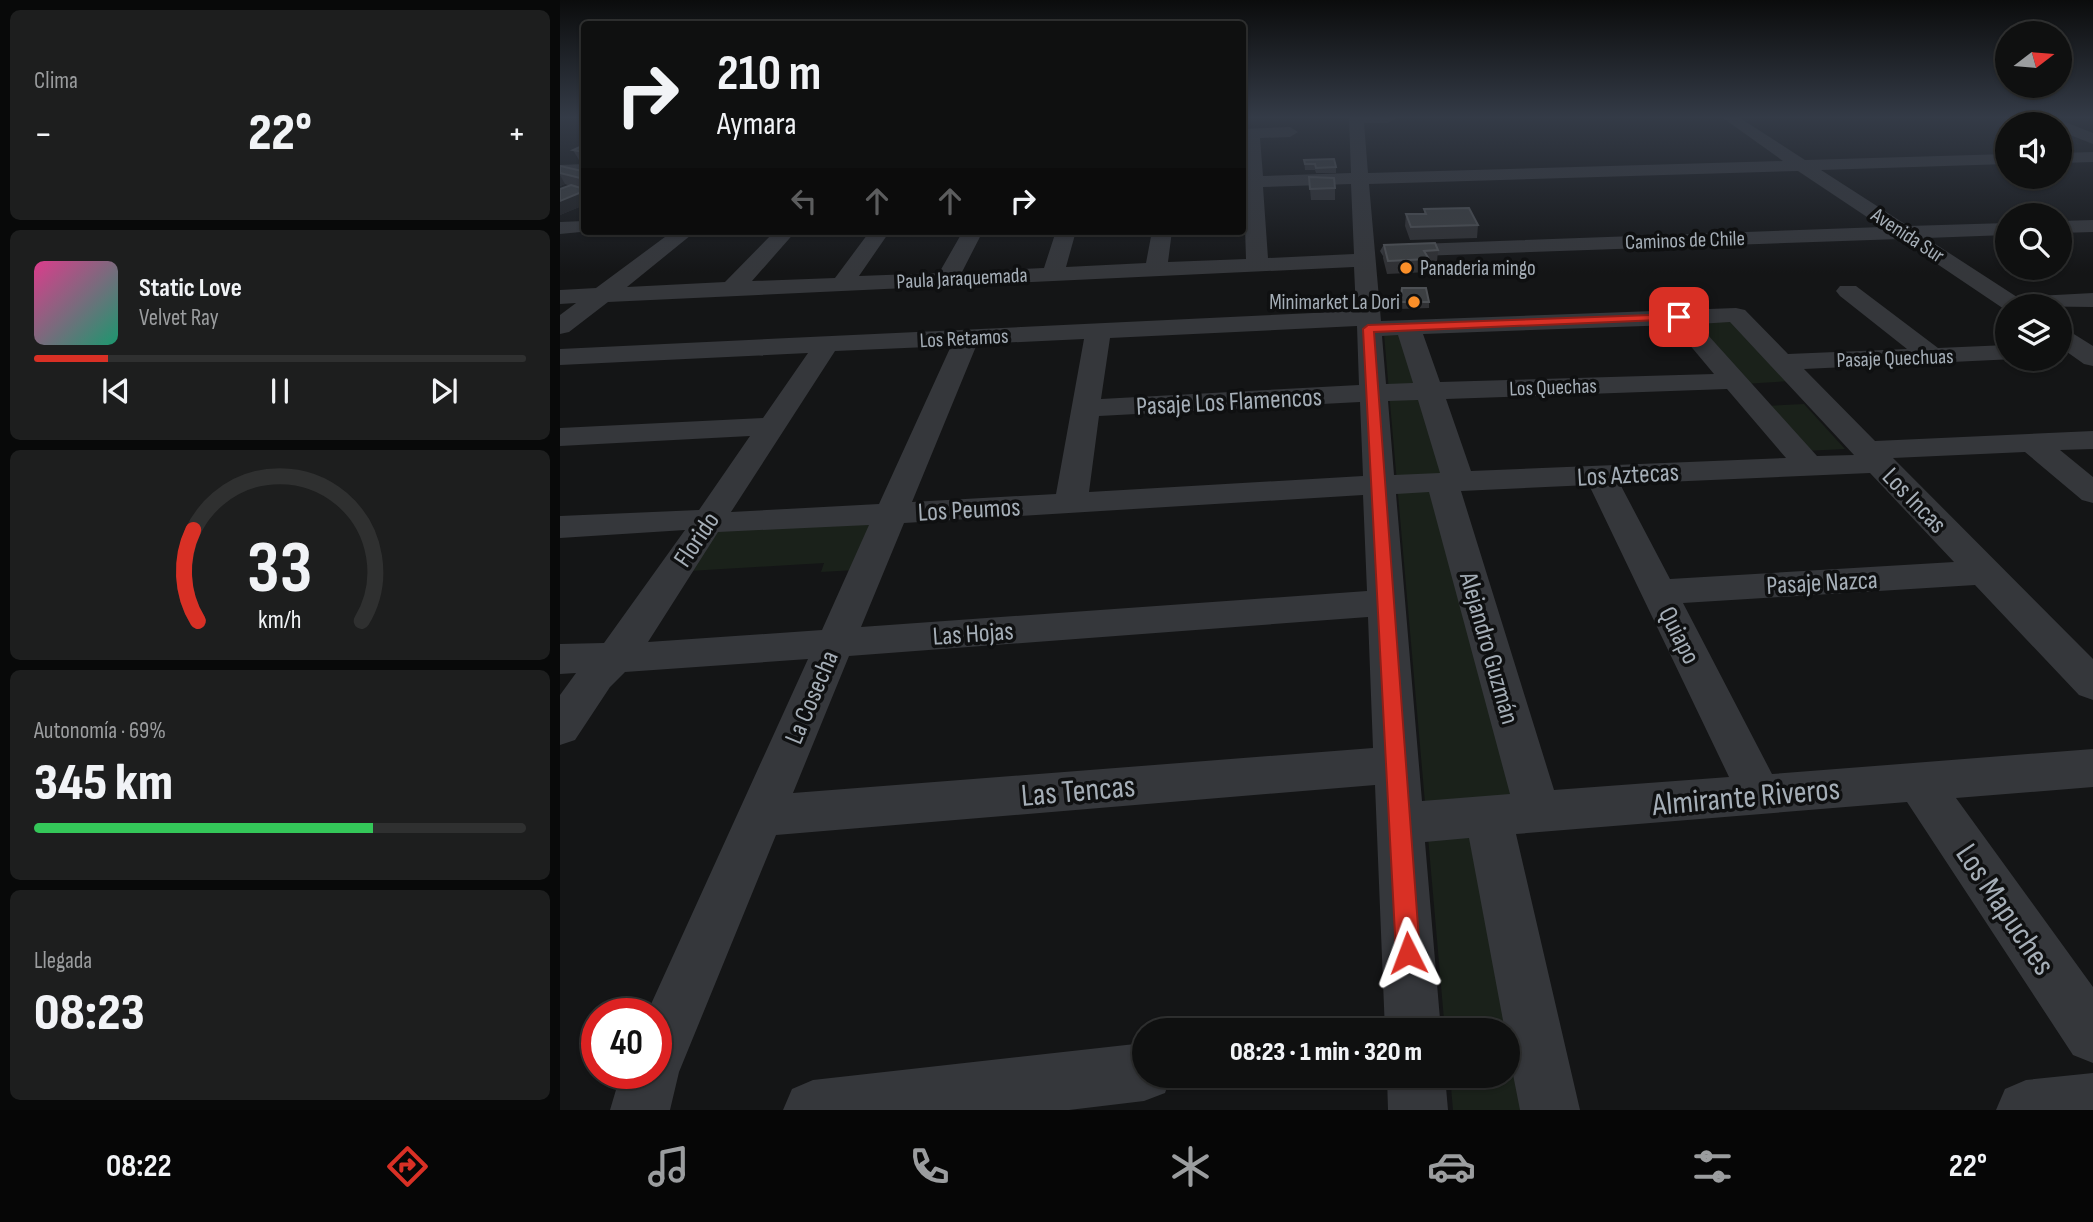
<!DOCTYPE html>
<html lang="es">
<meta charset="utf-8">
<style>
:root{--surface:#0f1010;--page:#1d1e1e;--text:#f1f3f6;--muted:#9b9d9f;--line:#2f3030;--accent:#d93025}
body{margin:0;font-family:"Sofia Sans Condensed",sans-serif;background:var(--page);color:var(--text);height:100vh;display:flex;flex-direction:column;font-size:26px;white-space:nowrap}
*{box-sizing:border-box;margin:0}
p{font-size:23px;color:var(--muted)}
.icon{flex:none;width:38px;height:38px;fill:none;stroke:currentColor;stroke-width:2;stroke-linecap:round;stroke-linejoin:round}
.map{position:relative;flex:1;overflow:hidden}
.details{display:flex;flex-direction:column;gap:10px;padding:10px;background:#080909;width:560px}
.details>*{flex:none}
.top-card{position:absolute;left:21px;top:21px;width:665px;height:214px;border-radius:7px;box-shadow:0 2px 5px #0004,0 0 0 2px var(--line);background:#0f1010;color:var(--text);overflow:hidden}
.needle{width:46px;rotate:74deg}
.controls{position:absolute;left:1435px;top:21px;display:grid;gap:14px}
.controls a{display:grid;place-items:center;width:77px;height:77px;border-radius:50%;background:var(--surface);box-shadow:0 2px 5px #0004,0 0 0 2px var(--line);font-size:35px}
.speed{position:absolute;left:21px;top:998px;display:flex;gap:14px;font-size:35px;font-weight:700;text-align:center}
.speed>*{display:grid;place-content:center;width:91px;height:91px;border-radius:50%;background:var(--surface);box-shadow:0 2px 5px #0004,0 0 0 2px var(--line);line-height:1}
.speed .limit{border:10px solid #d22;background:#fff;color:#111}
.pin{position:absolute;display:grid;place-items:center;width:60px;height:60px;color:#fff;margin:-30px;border-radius:14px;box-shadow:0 4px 10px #0006}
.me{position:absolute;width:77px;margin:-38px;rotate:357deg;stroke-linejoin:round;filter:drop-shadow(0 0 5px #0008)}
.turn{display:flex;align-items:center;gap:24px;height:147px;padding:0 21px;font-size:32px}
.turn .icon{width:91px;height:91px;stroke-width:2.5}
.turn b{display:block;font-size:49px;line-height:60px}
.lanes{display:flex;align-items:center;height:66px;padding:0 21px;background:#0003;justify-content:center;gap:35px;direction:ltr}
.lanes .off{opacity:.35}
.big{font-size:52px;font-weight:800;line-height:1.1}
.details .tile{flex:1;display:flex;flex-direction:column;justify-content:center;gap:10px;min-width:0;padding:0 24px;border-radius:10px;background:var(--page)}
.details .dial{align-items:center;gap:0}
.dial svg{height:182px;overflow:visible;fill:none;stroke:var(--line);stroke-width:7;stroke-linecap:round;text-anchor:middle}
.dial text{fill:var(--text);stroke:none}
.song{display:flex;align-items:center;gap:21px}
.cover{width:84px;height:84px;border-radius:10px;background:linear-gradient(135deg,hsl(330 70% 55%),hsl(160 70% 35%))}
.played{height:7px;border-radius:4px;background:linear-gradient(90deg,var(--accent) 15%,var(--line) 15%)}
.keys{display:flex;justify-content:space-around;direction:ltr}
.heat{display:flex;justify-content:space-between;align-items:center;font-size:38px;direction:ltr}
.charge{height:10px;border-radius:5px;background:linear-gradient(90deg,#34c759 69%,var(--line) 0)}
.trip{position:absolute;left:572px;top:1018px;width:388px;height:70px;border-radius:35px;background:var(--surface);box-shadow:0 2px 5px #0004,0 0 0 2px var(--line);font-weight:800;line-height:70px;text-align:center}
.dock{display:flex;height:112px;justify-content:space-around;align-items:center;background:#060606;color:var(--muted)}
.dock .icon{width:49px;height:49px}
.dock .current{color:var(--accent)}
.dock b{font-size:32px;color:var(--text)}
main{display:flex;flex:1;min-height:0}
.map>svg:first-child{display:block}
.green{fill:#1a211a}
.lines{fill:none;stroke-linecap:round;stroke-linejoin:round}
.minor{fill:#35373b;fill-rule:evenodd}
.wall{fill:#303134}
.shaded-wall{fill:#1f2022}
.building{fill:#3c3f42;stroke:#4d5054;stroke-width:2}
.route{fill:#d93025;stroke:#8d1f18;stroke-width:2}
.poi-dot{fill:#fa8f29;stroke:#0f1011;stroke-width:2.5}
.labels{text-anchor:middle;stroke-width:7;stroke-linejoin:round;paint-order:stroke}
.far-street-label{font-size:21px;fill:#a5aeb7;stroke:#0f1011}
.far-poi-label{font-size:21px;fill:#a5aeb7;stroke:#0f1011;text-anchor:start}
.street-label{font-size:26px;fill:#a5aeb7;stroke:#0f1011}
.near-street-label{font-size:32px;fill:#a5aeb7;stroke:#0f1011}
</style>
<main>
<section class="details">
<div class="tile"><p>Clima</p>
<div class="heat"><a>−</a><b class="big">22°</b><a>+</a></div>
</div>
<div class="tile">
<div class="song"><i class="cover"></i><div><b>Static Love</b><p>Velvet Ray</p></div></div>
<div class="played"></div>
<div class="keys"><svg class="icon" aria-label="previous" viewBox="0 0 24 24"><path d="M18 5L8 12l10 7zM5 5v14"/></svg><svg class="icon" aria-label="pause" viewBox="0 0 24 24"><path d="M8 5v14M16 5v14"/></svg><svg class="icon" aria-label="next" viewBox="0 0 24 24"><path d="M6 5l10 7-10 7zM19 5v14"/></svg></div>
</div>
<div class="tile dial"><svg viewBox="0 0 100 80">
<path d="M14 69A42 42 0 1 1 86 69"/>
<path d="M14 69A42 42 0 0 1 12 29" stroke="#d93025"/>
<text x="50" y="56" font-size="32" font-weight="700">33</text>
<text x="50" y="72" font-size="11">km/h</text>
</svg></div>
<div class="tile"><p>Autonomía · 69%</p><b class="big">345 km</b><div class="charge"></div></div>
<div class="tile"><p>Llegada</p><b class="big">08:23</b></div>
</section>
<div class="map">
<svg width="1533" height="1110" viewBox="0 0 1533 1110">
<rect width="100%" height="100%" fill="#141516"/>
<g class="green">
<polygon points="1170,319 1230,381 1184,384 1129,321"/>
<polygon points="824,334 844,334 891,476 963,801 919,802 978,1110 893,1110 890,1076 948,1076 948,1031 885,1031"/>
<polygon points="1244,404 1285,449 1244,451 1206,406"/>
<polygon points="318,521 296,570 261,572 264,563 129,571 156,531"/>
</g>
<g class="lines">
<g class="minor">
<path d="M 789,118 L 836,118 L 828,123 L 804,123 L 808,173 L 1223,161 L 1163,118 L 1180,118 L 1245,160 L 1447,154 L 1447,164 L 1261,170 L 1348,226 L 1447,223 L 1447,235 L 1366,238 L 1457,297 L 1533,293 L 1533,307 L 1447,306 L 1447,311 L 1340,239 L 831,257 L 823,256 L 820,251 L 823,246 L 831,245 L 1322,227 L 1238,171 L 809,184 L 821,321 L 1176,308 L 1185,310 L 1228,354 L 1347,349 L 1280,296 L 1276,291 L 1280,286 L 1296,286 L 1378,348 L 1447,345 L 1447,359 L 1455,359 L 1244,369 L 1315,441 L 1533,431 L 1533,449 L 1500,450 L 1533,477 L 1533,503 L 1522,500 L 1465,452 L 1333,458 L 1533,659 L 1533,700 L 1519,695 L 1415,585 L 1123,603 L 1212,774 L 1533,749 L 1533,787 L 1396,798 L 1533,987 L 1533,1063 L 1513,1055 L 1347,802 L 956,834 L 1020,1110 L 960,1110 L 948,1049 L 948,1031 L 945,1031 L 909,838 L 865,842 L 881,1031 L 825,1031 L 815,785 L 216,835 L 119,1072 L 110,1110 L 50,1110 L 61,1073 L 96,1073 L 96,1013 L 87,1013 L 248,659 L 65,672 L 50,687 L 15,740 L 0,745 L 0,695 L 16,673 L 0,674 L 0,644 L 44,643 L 125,530 L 0,538 L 0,516 L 139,510 L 190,436 L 0,446 L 0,428 L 203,418 L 248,353 L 0,365 L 0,349 L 796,311 L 794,267 L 48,302 L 9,332 L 0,334 L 0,315 L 16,303 L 0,304 L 0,290 L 36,288 L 113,231 L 136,231 L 67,287 L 165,282 L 215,231 L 236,231 L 192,281 L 275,278 L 310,231 L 330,231 L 299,276 L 379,273 L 403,231 L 423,231 L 402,272 L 484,268 L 496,231 L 516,231 L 506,267 L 586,263 L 592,231 L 612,231 L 608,262 L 686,259 L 682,129 L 730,127 L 738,132 L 730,137 L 700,138 L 703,176 L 791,173 ZM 791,184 L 794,254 L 708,258 L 703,187 ZM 1170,322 L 1294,455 L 1257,456 L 1138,324 ZM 1113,325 L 1154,374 L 880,382 L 863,334 ZM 797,326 L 799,385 L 541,399 L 550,338 ZM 838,335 L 853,383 L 826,384 L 822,336 ZM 524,339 L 496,494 L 352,502 L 417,344 ZM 391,346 L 319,504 L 171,512 L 275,351 ZM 1167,389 L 1226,458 L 911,471 L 886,399 ZM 858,400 L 880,473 L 834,475 L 828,401 ZM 800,402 L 803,476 L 529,492 L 539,416 ZM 1310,473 L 1394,562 L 1110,579 L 1060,484 ZM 1029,485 L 1169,777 L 994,790 L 901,491 ZM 869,492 L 950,794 L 862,801 L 836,494 ZM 803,495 L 807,591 L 301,627 L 344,523 ZM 309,525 L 262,630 L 88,642 L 158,532 ZM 808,617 L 813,748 L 233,793 L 289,656 Z"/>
<polygon points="1500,120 1533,133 1533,144 1500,131 1500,124 1493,124"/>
<polygon points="1533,152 1533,162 1500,163 1500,153"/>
<polygon points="24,164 24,174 0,175 0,165"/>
<polygon points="1533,220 1533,232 1500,233 1500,221"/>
<polygon points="24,221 24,231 31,231 0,234 0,222"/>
<polygon points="1500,328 1509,331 1533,346 1533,366 1524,364 1500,347"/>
<polygon points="584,1043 584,1076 611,1076 605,1093 584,1101 509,1110 223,1110 232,1089 253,1080"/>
<polygon points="1533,1073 1533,1110 1436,1110 1445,1089 1466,1080"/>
<polygon points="827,1076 885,1076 888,1110 828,1110"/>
</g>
</g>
<g class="wall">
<polygon points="24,145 24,162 19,160 13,150"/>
<polygon points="744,160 776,167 776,173 756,173 755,170 745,170"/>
<polygon points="0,166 22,171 24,170 24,205 0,215 0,189 10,186 5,184 0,186"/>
<polygon points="749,177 775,188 775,200 751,200"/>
<polygon points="864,209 918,225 917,238 850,240 845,226 846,214 864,214"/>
<polygon points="824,245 878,250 877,262 869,263 868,272 827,274 823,258"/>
<polygon points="840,302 869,302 869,308 839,309"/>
</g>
<g class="shaded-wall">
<polygon points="0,175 5,184 0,186"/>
<polygon points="24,191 24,205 0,215 0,201"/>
</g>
<g class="building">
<polygon points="24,145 24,152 13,150"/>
<polygon points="774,159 776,167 756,168 755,164 745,164 744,160"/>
<polygon points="0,166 22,171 24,170 24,179 0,173"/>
<polygon points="749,177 774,178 775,188 750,189"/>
<polygon points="11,185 24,189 24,191 0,201 0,189"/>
<polygon points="909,208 918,225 851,227 846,214 866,214 864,209"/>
<polygon points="875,243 878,250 864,251 869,259 828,261 824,245"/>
<polygon points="842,288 866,288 869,302 840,302"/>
</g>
<linearGradient id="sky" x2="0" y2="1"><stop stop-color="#0b0c0c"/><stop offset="0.43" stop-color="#343b47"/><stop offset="1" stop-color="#343b47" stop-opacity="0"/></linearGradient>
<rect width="1533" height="273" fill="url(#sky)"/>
<polygon class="route" points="1119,314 1124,317 1123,319 814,332 860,953 856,961 848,965 839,961 836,953 803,329 808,325"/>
<g class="poi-dot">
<circle cx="846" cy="268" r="7"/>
<circle cx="854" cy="302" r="7"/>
</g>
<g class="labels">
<g class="far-street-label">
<text transform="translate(1348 235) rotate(33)" y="7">Avenida Sur</text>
<text transform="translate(1125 240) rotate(-2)" y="7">Caminos de Chile</text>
<text transform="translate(402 278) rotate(-3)" y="7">Paula Jaraquemada</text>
<text transform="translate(404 338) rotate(-3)" y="7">Los Retamos</text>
<text transform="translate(1335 358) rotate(-2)" y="7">Pasaje Quechuas</text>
<text transform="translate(993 387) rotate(-2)" y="7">Los Quechas</text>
</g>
<g class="far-poi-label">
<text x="860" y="275">Panaderia mingo</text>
<text x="840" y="309" text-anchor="end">Minimarket La Dori</text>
</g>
<g class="street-label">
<text transform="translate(669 401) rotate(-3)" y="9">Pasaje Los Flamencos</text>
<text transform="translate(1068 474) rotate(-3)" y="9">Los Aztecas</text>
<text transform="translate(1355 500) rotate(46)" y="9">Los Incas</text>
<text transform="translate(409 509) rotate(-3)" y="9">Los Peumos</text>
<text transform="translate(136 539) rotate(-56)" y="9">Florido</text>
<text transform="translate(1262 582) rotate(-3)" y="9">Pasaje Nazca</text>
<text transform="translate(413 633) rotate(-4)" y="9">Las Hojas</text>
<text transform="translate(1120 635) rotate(63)" y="9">Quiapo</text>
<text transform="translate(930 648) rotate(74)" y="9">Alejandro Guzmán</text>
<text transform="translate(251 697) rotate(-67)" y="9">La Cosecha</text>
</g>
<g class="near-street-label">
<text transform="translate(518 790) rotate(-5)" y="11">Las Tencas</text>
<text transform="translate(1186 796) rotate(-5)" y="11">Almirante Riveros</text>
<text transform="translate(1446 909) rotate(56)" y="11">Los Mapuches</text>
</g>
</g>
</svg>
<div class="controls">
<a><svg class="needle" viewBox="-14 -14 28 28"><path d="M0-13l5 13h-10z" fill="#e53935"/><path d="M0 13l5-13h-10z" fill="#9b9d9f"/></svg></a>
<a><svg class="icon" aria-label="sound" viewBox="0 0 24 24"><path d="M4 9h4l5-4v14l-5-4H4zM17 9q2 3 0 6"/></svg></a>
<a><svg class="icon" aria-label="search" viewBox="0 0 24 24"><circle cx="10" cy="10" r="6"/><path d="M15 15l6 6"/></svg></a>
<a><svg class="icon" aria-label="layers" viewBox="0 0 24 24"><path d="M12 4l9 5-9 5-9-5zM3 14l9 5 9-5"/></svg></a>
</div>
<div class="speed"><div class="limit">40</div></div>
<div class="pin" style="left:1119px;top:317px;background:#d93025"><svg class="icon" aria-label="arrive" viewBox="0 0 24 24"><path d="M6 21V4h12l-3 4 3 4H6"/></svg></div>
<svg class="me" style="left:848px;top:953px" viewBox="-20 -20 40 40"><path d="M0-17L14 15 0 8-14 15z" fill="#d93025" stroke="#fff" stroke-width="4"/></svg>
<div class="trip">08:23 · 1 min · 320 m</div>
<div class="top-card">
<div class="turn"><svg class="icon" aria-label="right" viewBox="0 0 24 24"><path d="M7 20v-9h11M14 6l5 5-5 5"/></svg><div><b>210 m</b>Aymara</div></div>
<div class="lanes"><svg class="icon off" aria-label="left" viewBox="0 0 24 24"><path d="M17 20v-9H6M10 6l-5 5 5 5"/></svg><svg class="icon off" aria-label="ahead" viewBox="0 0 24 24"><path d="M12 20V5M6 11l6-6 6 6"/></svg><svg class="icon off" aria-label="ahead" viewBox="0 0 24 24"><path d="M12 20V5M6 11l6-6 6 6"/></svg><svg class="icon" aria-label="right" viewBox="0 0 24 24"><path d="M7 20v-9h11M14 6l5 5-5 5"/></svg></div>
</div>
</div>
</main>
<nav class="dock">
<b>08:22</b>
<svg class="icon current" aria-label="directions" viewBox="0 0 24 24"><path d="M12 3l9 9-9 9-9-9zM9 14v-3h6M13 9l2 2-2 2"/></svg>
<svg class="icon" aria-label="music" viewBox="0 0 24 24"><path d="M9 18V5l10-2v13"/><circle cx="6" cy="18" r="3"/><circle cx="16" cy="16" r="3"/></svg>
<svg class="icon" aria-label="phone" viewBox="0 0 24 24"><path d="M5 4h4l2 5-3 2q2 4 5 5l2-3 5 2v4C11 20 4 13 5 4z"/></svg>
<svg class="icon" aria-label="climate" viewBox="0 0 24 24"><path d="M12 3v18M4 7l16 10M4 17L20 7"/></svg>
<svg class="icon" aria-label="car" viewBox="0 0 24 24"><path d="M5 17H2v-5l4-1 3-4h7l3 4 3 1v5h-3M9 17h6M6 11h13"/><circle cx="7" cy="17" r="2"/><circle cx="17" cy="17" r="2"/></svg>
<svg class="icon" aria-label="filters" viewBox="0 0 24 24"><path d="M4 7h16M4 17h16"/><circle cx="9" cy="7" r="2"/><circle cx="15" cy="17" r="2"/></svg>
<b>22°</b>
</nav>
